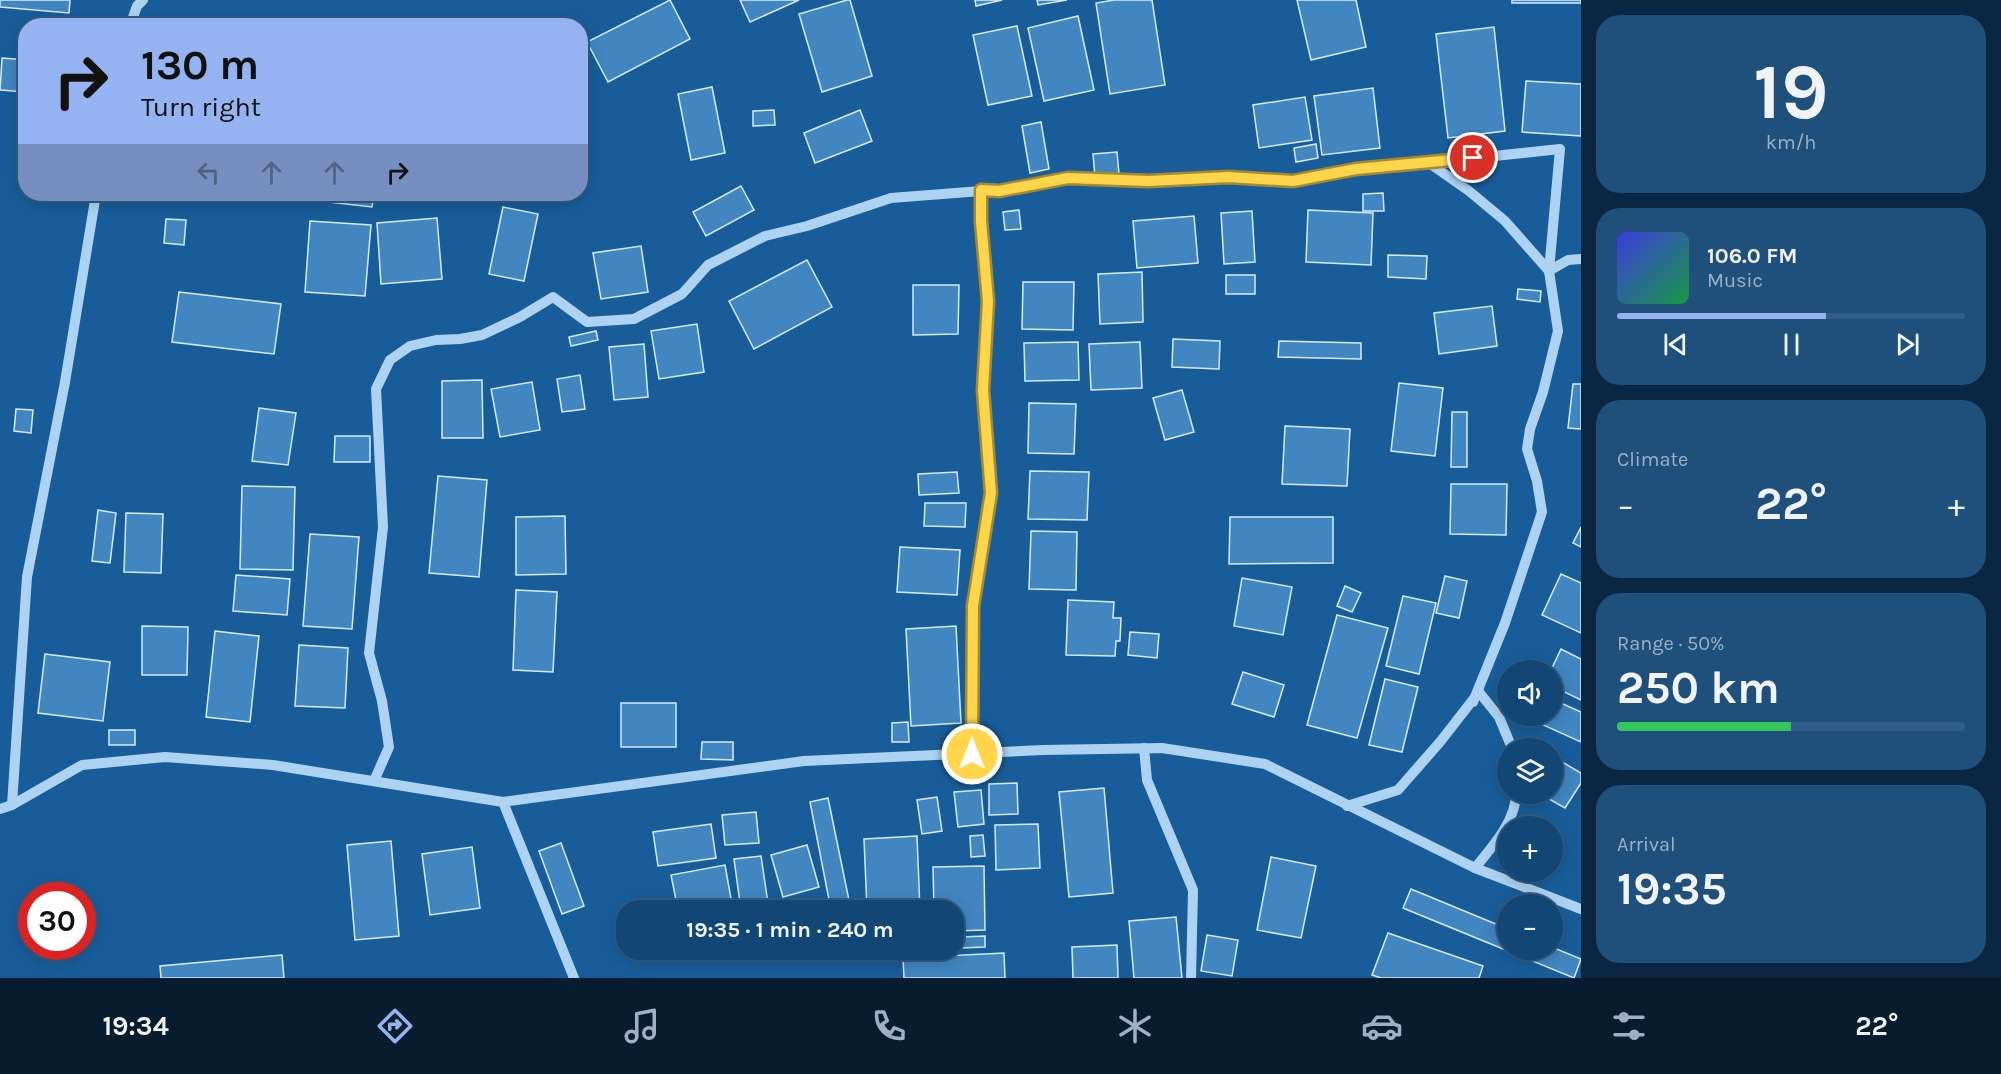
<!DOCTYPE html>
<meta charset="utf-8">
<style>
:root{--surface:#124674;--page:#1f507c;--text:#f1f3f6;--muted:#9cb1c5;--line:#315e86;--accent:#95b2f1}
body{margin:0;font-family:Karla,sans-serif;background:var(--page);color:var(--text);height:100vh;display:flex;flex-direction:column;font-size:22px;white-space:nowrap}
*{box-sizing:border-box;margin:0}
p{font-size:20px;color:var(--muted)}
.icon{flex:none;width:33px;height:33px;fill:none;stroke:currentColor;stroke-width:2;stroke-linecap:round;stroke-linejoin:round}
.map{position:relative;flex:1;overflow:hidden}
.panel{display:flex;flex-direction:column;gap:15px;padding:15px;background:#0a2640;width:420px}
.panel>*{flex:none}
.top-card{position:absolute;left:18px;top:18px;width:570px;height:183px;border-radius:24px;box-shadow:0 3px 15px #0003,0 0 0 2px var(--line);background:#95b2f1;color:#111;overflow:hidden}
.tools{position:absolute;left:1497px;top:660px;display:grid;gap:12px}
.tools a{display:grid;place-items:center;width:66px;height:66px;border-radius:50%;background:var(--surface);box-shadow:0 3px 15px #0003,0 0 0 2px var(--line);font-size:30px}
.speed{position:absolute;left:18px;top:882px;display:flex;gap:12px;font-size:30px;font-weight:700;text-align:center}
.speed>*{display:grid;place-content:center;width:78px;height:78px;border-radius:50%;background:var(--surface);box-shadow:0 3px 15px #0003,0 0 0 2px var(--line);line-height:1}
.speed .limit{border:9px solid #d22;background:#fff;color:#111}
.pin{position:absolute;display:grid;place-items:center;width:51px;height:51px;color:#fff;margin:-26px;border:3px solid #fff;border-radius:50%;box-shadow:0 2px 6px #0007}
.me{position:absolute;width:66px;margin:-33px;rotate:0deg;stroke-linejoin:round;filter:drop-shadow(0 0 4px #0008)}
.turn{display:flex;align-items:center;gap:21px;height:126px;padding:0 24px;font-size:27px}
.turn .icon{width:78px;height:78px;stroke-width:2.5}
.turn b{display:block;font-size:42px;line-height:51px}
.lanes{display:flex;align-items:center;height:57px;padding:0 24px;background:#0003;justify-content:center;gap:30px;direction:ltr}
.lanes .off{opacity:.35}
.big{font-size:45px;font-weight:700;line-height:1.1}
.panel .card{flex:1;display:flex;flex-direction:column;justify-content:center;gap:9px;min-width:0;padding:0 21px;border-radius:24px;background:var(--page)}
.panel .dial{align-items:center;gap:0}
.dial b{font-size:78px;line-height:1}
.song{display:flex;align-items:center;gap:18px}
.cover{width:72px;height:72px;border-radius:9px;background:linear-gradient(135deg,hsl(240 70% 55%),hsl(140 70% 35%))}
.played{height:6px;border-radius:3px;background:linear-gradient(90deg,var(--accent) 60%,var(--line) 60%)}
.keys{display:flex;justify-content:space-around;direction:ltr}
.heat{display:flex;justify-content:space-between;align-items:center;font-size:33px;direction:ltr}
.charge{height:9px;border-radius:4px;background:linear-gradient(90deg,#34c759 50%,var(--line) 0)}
.trip{position:absolute;left:616px;top:900px;width:348px;height:60px;border-radius:24px;background:var(--surface);box-shadow:0 3px 15px #0003,0 0 0 2px var(--line);font-weight:700;line-height:60px;text-align:center}
.tab-bar{display:flex;height:96px;justify-content:space-around;align-items:center;background:#071c2e;color:var(--muted)}
.tab-bar .icon{width:42px;height:42px}
.tab-bar .current{color:var(--accent)}
.tab-bar b{font-size:27px;color:var(--text)}
main{display:flex;flex:1;min-height:0}
.map>svg:first-child{display:block}
.building{fill:#4186c1;stroke:#d6ebfc;stroke-width:1.5}
.lines{fill:none;stroke-linecap:round;stroke-linejoin:round}
.minor{stroke:#aed3f2;stroke-width:10}
.route-casing{stroke:#a68a30;stroke-width:15}
.route{stroke:#ffd54a;stroke-width:10}
</style>
<main>
<div class="map">
<svg width="1581" height="978" viewBox="0 0 1581 978">
<rect width="100%" height="100%" fill="#185d9a"/>
<g class="building">
<polygon points="0,0 70,0 69,13 0,7"/>
<polygon points="670,0 690,39 608,82 587,42"/>
<polygon points="740,0 799,0 750,22"/>
<polygon points="847,0 850,0 872,76 822,92 799,14"/>
<polygon points="975,0 1002,0 976,6"/>
<polygon points="1037,0 1067,0 1038,5"/>
<polygon points="1114,0 1152,0 1165,85 1110,94 1096,3"/>
<polygon points="1297,0 1356,0 1366,47 1311,60"/>
<rect x="1512" y="0" width="69" height="3"/>
<polygon points="1078,16 1094,90 1044,101 1028,28"/>
<polygon points="1017,26 1032,96 988,105 973,35"/>
<polygon points="1494,27 1505,131 1448,138 1436,34"/>
<polygon points="2,58 26,60 26,92 0,90"/>
<polygon points="1526,81 1581,84 1581,136 1522,132"/>
<polygon points="712,87 725,153 691,160 678,94"/>
<polygon points="1373,88 1380,148 1322,155 1314,96"/>
<polygon points="1305,97 1312,140 1259,148 1253,105"/>
<polygon points="774,110 775,125 753,126 753,111"/>
<polygon points="860,110 872,141 815,163 804,133"/>
<polygon points="23,115 26,115 26,162 18,161"/>
<polygon points="1041,122 1049,169 1030,173 1022,126"/>
<polygon points="1316,144 1318,158 1296,162 1294,148"/>
<polygon points="1117,152 1119,174 1095,177 1093,154"/>
<polygon points="741,186 754,210 706,236 693,212"/>
<polygon points="1383,193 1384,211 1363,211 1363,194"/>
<polygon points="312,194 374,194 372,207 311,200"/>
<polygon points="503,207 538,214 524,281 489,274"/>
<polygon points="1019,210 1021,229 1005,230 1003,212"/>
<polygon points="1308,210 1373,213 1371,265 1306,262"/>
<polygon points="1252,211 1255,262 1224,264 1221,213"/>
<polygon points="1194,216 1198,263 1137,268 1133,221"/>
<polygon points="437,218 442,279 381,284 377,223"/>
<polygon points="166,219 186,220 184,245 164,243"/>
<polygon points="310,221 371,225 365,296 305,292"/>
<polygon points="641,246 648,292 601,299 593,253"/>
<polygon points="1388,255 1427,256 1426,279 1388,277"/>
<polygon points="807,260 832,307 754,349 729,301"/>
<polygon points="1142,272 1143,322 1100,324 1098,274"/>
<rect x="1226" y="275" width="29" height="19"/>
<polygon points="1023,282 1074,282 1073,330 1022,329"/>
<polygon points="913,285 959,285 958,334 913,335"/>
<polygon points="1518,289 1541,291 1540,302 1517,299"/>
<polygon points="179,292 281,304 274,354 172,342"/>
<polygon points="1492,306 1497,346 1439,354 1434,313"/>
<polygon points="697,324 704,372 659,379 651,331"/>
<polygon points="596,331 598,340 571,346 569,337"/>
<polygon points="1173,339 1220,341 1219,369 1172,367"/>
<polygon points="1279,341 1361,343 1361,359 1278,357"/>
<polygon points="1078,342 1079,380 1025,381 1024,343"/>
<polygon points="1140,342 1142,388 1091,390 1089,344"/>
<polygon points="644,344 648,397 614,400 609,347"/>
<polygon points="580,375 585,409 562,412 557,379"/>
<polygon points="482,380 483,438 442,438 442,381"/>
<polygon points="532,382 540,430 500,437 491,389"/>
<polygon points="1399,383 1443,388 1435,456 1391,451"/>
<polygon points="1573,384 1581,384 1581,429 1568,428"/>
<polygon points="1182,390 1194,432 1165,440 1153,398"/>
<polygon points="1029,403 1076,404 1074,454 1028,453"/>
<polygon points="259,408 296,413 288,465 252,461"/>
<polygon points="16,409 33,410 31,433 14,431"/>
<polygon points="1452,412 1467,412 1467,467 1451,467"/>
<polygon points="1285,426 1350,429 1347,486 1282,484"/>
<polygon points="335,436 370,436 370,462 334,462"/>
<polygon points="1030,471 1089,472 1087,520 1028,519"/>
<polygon points="957,472 959,493 919,495 918,474"/>
<polygon points="438,476 487,480 479,577 429,573"/>
<polygon points="1451,484 1507,484 1506,535 1450,534"/>
<polygon points="242,486 295,487 293,570 240,569"/>
<polygon points="925,503 966,503 965,527 924,526"/>
<polygon points="98,510 116,513 110,563 92,561"/>
<polygon points="126,513 163,514 161,573 124,572"/>
<polygon points="565,516 566,574 516,575 516,517"/>
<polygon points="1230,517 1333,517 1333,563 1229,564"/>
<polygon points="1581,527 1581,547 1573,543"/>
<polygon points="1031,531 1077,532 1076,590 1029,589"/>
<polygon points="310,534 359,537 352,629 303,626"/>
<polygon points="900,547 960,550 957,595 897,592"/>
<polygon points="1561,574 1581,583 1581,633 1542,615"/>
<polygon points="236,575 290,579 287,615 233,611"/>
<polygon points="1445,576 1467,581 1459,618 1436,613"/>
<polygon points="1242,578 1292,587 1283,635 1234,626"/>
<polygon points="1345,586 1361,593 1352,612 1337,606"/>
<polygon points="516,590 557,592 553,672 513,670"/>
<polygon points="1403,596 1436,603 1419,674 1386,666"/>
<polygon points="1068,600 1114,602 1113,618 1121,618 1120,641 1116,641 1115,656 1066,655"/>
<polygon points="1337,615 1388,628 1357,738 1307,725"/>
<polygon points="142,626 188,627 187,675 142,675"/>
<polygon points="956,626 961,723 911,726 906,629"/>
<polygon points="215,631 259,636 250,722 206,717"/>
<polygon points="1130,632 1159,634 1157,658 1128,655"/>
<polygon points="299,645 348,648 345,708 295,706"/>
<polygon points="1561,649 1581,659 1581,700 1552,686 1552,670 1551,670"/>
<polygon points="45,654 110,662 103,721 38,713"/>
<polygon points="1243,672 1284,685 1274,717 1232,704"/>
<polygon points="1385,679 1418,687 1402,752 1369,745"/>
<polygon points="1552,699 1581,712 1581,742 1530,719 1532,716 1552,716"/>
<rect x="621" y="703" width="55" height="44"/>
<polygon points="908,722 909,742 892,742 892,723"/>
<rect x="109" y="730" width="26" height="15"/>
<polygon points="702,742 733,742 733,760 701,759"/>
<polygon points="1552,756 1581,773 1581,783 1565,808 1540,794 1552,794"/>
<polygon points="1017,783 1018,814 989,815 989,784"/>
<polygon points="1104,788 1113,893 1069,897 1059,792"/>
<polygon points="981,790 984,824 958,827 954,792"/>
<polygon points="937,797 942,831 922,834 917,800"/>
<polygon points="828,798 851,910 831,910 810,802"/>
<polygon points="756,812 759,843 725,845 722,815"/>
<polygon points="711,824 716,858 658,866 653,832"/>
<polygon points="1038,824 1040,868 996,870 995,825"/>
<polygon points="983,835 985,856 971,857 970,836"/>
<polygon points="917,836 920,910 867,910 864,839"/>
<polygon points="391,841 399,936 355,940 347,845"/>
<polygon points="561,843 584,906 562,914 539,851"/>
<polygon points="807,845 819,887 783,897 771,855"/>
<polygon points="472,847 480,908 430,915 422,854"/>
<polygon points="761,856 769,910 741,910 734,859"/>
<polygon points="1271,857 1316,866 1301,938 1257,930"/>
<polygon points="725,865 733,910 678,910 671,875"/>
<polygon points="984,866 985,930 954,931 954,910 934,910 933,867"/>
<polygon points="1411,889 1508,929 1508,950 1552,950 1552,947 1581,959 1574,978 1403,908"/>
<polygon points="1176,917 1182,978 1134,978 1129,921"/>
<polygon points="1388,933 1483,966 1479,978 1381,978 1372,975"/>
<polygon points="1207,935 1238,940 1232,976 1201,971"/>
<polygon points="985,936 985,947 961,948 961,937"/>
<polygon points="1117,945 1118,978 1073,978 1072,947"/>
<polygon points="1004,953 1005,978 904,978 903,958"/>
<polygon points="282,955 284,978 161,978 160,966"/>
</g>
<g class="lines">
<g class="minor">
<polyline points="130,26 137,6 143,0"/>
<polyline points="1429,163 1560,149 1549,271"/>
<polyline points="1473,702 1505,623 1542,512 1537,481 1527,449 1530,429 1543,392 1558,331 1549,271 1568,260 1581,259"/>
<polyline points="1144,748 1147,780 1193,890 1191,978"/>
<polyline points="972,754 973,606 991,493 983,390 988,301 981,221 981,191"/>
<polyline points="374,781 389,747 382,701 369,653 383,527 376,389 390,360 410,346 436,340 460,339 482,335 520,317 553,297 587,322 634,319 682,294 708,265 765,236 807,226 891,198 981,191 999,191 1068,178 1149,181 1229,177 1293,181 1356,169 1429,163 1469,191 1505,221 1549,271"/>
<polyline points="503,802 574,978"/>
<polyline points="12,805 27,577 65,382 96,194"/>
<polyline points="1347,806 1398,790 1440,742 1479,692 1499,717 1512,748"/>
<polyline points="0,809 12,805 82,765 165,757 273,765 503,802 804,761 1043,750 1162,748 1265,764 1475,868 1581,909"/>
<path d="M 1475,868 C 1491,848 1516,821 1516,794"/>
</g>
</g>
<g class="lines">
<g class="route-casing">
<polyline id="route" points="972,754 973,606 991,493 983,390 988,301 981,221 981,190 999,191 1068,178 1149,181 1228,177 1293,181 1356,169 1473,158"/>
</g>
<use href="#route" class="route"/>
</g>
</svg>
<div class="tools">
<a><svg class="icon" aria-label="sound" viewBox="0 0 24 24"><path d="M4 9h4l5-4v14l-5-4H4zM17 9q2 3 0 6"/></svg></a>
<a><svg class="icon" aria-label="layers" viewBox="0 0 24 24"><path d="M12 4l9 5-9 5-9-5zM3 14l9 5 9-5"/></svg></a>
<a>+</a>
<a>−</a>
</div>
<div class="speed"><div class="limit">30</div></div>
<div class="pin" style="left:1473px;top:158px;background:#d93025"><svg class="icon" aria-label="arrive" viewBox="0 0 24 24"><path d="M6 21V4h12l-3 4 3 4H6"/></svg></div>
<svg class="me" style="left:972px;top:754px" viewBox="-20 -20 40 40"><circle r="17" fill="#ffd54a" stroke="#fff" stroke-width="3"/><path d="M0-11L8 9 0 5-8 9z" fill="#fff"/></svg>
<div class="trip">19:35 · 1 min · 240 m</div>
<div class="top-card">
<div class="turn"><svg class="icon" aria-label="right" viewBox="0 0 24 24"><path d="M7 20v-9h11M14 6l5 5-5 5"/></svg><div><b>130 m</b>Turn right</div></div>
<div class="lanes"><svg class="icon off" aria-label="left" viewBox="0 0 24 24"><path d="M17 20v-9H6M10 6l-5 5 5 5"/></svg><svg class="icon off" aria-label="ahead" viewBox="0 0 24 24"><path d="M12 20V5M6 11l6-6 6 6"/></svg><svg class="icon off" aria-label="ahead" viewBox="0 0 24 24"><path d="M12 20V5M6 11l6-6 6 6"/></svg><svg class="icon" aria-label="right" viewBox="0 0 24 24"><path d="M7 20v-9h11M14 6l5 5-5 5"/></svg></div>
</div>
</div>
<section class="panel">
<div class="card dial"><b>19</b><p>km/h</p></div>
<div class="card">
<div class="song"><i class="cover"></i><div><b>106.0 FM</b><p>Music</p></div></div>
<div class="played"></div>
<div class="keys"><svg class="icon" aria-label="previous" viewBox="0 0 24 24"><path d="M18 5L8 12l10 7zM5 5v14"/></svg><svg class="icon" aria-label="pause" viewBox="0 0 24 24"><path d="M8 5v14M16 5v14"/></svg><svg class="icon" aria-label="next" viewBox="0 0 24 24"><path d="M6 5l10 7-10 7zM19 5v14"/></svg></div>
</div>
<div class="card"><p>Climate</p>
<div class="heat"><a>−</a><b class="big">22°</b><a>+</a></div>
</div>
<div class="card"><p>Range · 50%</p><b class="big">250 km</b><div class="charge"></div></div>
<div class="card"><p>Arrival</p><b class="big">19:35</b></div>
</section>
</main>
<nav class="tab-bar">
<b>19:34</b>
<svg class="icon current" aria-label="directions" viewBox="0 0 24 24"><path d="M12 3l9 9-9 9-9-9zM9 14v-3h6M13 9l2 2-2 2"/></svg>
<svg class="icon" aria-label="music" viewBox="0 0 24 24"><path d="M9 18V5l10-2v13"/><circle cx="6" cy="18" r="3"/><circle cx="16" cy="16" r="3"/></svg>
<svg class="icon" aria-label="phone" viewBox="0 0 24 24"><path d="M5 4h4l2 5-3 2q2 4 5 5l2-3 5 2v4C11 20 4 13 5 4z"/></svg>
<svg class="icon" aria-label="climate" viewBox="0 0 24 24"><path d="M12 3v18M4 7l16 10M4 17L20 7"/></svg>
<svg class="icon" aria-label="car" viewBox="0 0 24 24"><path d="M5 17H2v-5l4-1 3-4h7l3 4 3 1v5h-3M9 17h6M6 11h13"/><circle cx="7" cy="17" r="2"/><circle cx="17" cy="17" r="2"/></svg>
<svg class="icon" aria-label="filters" viewBox="0 0 24 24"><path d="M4 7h16M4 17h16"/><circle cx="9" cy="7" r="2"/><circle cx="15" cy="17" r="2"/></svg>
<b>22°</b>
</nav>
